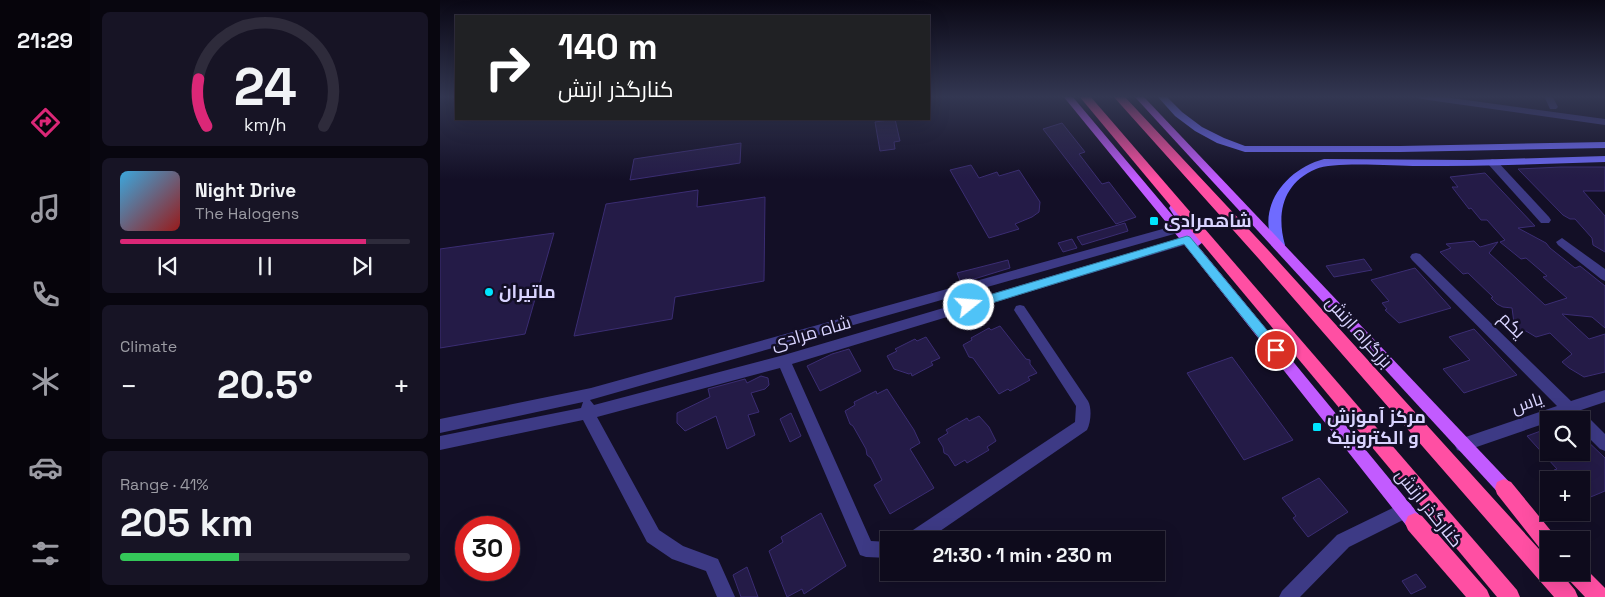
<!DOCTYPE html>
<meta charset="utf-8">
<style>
:root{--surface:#0e0b1c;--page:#171425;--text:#f1f3f6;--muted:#9b9ba3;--line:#2e2b3b;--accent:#db2777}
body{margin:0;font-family:"Space Grotesk",Cairo,sans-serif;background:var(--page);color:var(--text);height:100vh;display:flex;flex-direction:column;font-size:19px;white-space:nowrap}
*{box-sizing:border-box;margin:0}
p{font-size:16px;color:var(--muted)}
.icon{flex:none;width:28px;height:28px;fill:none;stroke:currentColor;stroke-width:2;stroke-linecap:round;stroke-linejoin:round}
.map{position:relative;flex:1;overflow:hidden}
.panel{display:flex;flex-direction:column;gap:12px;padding:12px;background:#08060f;width:350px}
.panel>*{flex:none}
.banner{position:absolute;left:15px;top:15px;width:475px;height:105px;border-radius:0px;box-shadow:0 5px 20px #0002,0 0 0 1px var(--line);background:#202124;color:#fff;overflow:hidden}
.buttons{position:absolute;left:1100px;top:411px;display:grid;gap:10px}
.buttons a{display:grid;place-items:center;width:50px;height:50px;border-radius:0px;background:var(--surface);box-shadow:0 5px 20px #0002,0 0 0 1px var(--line);font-size:25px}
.speed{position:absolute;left:15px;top:516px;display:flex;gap:10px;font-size:25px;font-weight:700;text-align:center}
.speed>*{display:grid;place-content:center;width:65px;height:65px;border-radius:50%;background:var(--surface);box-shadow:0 5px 20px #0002,0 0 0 1px var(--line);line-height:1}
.speed .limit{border:8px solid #d22;background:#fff;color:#111}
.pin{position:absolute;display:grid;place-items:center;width:42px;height:42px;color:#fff;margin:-21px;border:2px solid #fff;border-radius:50%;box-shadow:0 1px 5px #0007}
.me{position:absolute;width:55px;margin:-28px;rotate:73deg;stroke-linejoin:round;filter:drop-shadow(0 0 4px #0008)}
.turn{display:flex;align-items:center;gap:18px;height:105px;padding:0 20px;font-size:22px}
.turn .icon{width:65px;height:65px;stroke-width:2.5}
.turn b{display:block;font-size:35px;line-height:42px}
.big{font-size:38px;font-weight:800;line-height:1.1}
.panel .tile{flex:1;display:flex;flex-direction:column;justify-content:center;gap:8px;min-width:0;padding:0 18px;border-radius:8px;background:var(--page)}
.panel .dial{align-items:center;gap:0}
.dial svg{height:130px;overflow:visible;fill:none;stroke:var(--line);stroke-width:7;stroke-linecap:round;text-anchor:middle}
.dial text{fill:var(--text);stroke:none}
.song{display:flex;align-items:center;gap:15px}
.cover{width:60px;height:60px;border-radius:8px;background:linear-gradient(135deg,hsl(200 70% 55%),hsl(0 70% 35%))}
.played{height:5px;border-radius:2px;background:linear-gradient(90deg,var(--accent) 85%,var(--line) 85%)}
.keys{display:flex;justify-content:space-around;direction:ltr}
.heat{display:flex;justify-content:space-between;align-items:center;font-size:28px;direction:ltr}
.charge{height:8px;border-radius:4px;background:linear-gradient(90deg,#34c759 41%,var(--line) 0)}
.trip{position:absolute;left:440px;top:531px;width:285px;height:50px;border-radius:0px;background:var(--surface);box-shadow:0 5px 20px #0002,0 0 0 1px var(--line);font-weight:800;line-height:50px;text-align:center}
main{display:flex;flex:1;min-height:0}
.tabs{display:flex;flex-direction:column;width:90px;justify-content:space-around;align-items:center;background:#06040b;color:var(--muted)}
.tabs .icon{width:35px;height:35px}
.tabs .selected{color:var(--accent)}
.tabs b{font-size:22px;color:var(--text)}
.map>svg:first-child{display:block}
.building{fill:#241b47;stroke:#3b2d73}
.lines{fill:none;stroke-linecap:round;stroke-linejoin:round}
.street{fill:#3d3a85;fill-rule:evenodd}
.secondary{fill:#6f6bff;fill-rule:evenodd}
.primary{fill:#c25bff;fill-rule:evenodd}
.highway{fill:#ff4fa3;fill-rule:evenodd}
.route{fill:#4fc3f7;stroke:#337fa1}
.poi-dot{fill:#00e5ff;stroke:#130f26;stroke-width:2}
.labels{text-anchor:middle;stroke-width:5;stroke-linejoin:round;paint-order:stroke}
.poi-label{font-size:18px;font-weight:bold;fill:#d9d4ff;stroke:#130f26;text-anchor:start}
.street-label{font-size:18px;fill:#d9d4ff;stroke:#130f26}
</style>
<main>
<nav class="tabs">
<b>21:29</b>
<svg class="icon selected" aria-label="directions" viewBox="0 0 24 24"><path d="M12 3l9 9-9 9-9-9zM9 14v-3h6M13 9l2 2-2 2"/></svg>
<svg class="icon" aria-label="music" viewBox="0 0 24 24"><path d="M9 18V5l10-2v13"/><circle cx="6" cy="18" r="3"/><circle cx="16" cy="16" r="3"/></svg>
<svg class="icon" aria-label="phone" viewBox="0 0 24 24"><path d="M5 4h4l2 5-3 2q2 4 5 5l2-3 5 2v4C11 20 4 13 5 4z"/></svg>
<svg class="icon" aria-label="climate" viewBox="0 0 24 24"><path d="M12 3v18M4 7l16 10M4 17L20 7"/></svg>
<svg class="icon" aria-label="car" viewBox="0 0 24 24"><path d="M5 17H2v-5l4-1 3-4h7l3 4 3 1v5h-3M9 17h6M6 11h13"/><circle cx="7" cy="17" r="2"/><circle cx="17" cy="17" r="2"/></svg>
<svg class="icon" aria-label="filters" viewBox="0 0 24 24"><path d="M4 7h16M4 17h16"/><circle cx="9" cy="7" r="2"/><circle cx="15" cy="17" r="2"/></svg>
</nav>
<section class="panel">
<div class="tile dial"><svg viewBox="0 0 100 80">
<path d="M14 69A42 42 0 1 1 86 69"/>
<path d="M14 69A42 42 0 0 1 9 40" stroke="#db2777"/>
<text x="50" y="56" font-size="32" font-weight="700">24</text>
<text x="50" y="72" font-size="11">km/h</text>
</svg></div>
<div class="tile">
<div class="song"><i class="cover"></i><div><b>Night Drive</b><p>The Halogens</p></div></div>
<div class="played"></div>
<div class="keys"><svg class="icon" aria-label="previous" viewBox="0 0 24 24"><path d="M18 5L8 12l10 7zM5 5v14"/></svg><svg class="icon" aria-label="pause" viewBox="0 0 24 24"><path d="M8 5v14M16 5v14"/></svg><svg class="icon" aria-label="next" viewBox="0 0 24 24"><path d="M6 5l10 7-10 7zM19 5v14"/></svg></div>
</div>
<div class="tile"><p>Climate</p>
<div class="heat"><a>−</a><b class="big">20.5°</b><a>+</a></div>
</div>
<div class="tile"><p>Range · 41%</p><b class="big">205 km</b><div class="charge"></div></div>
</section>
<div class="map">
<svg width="1165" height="597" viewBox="0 0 1165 597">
<rect width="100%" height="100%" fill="#130f26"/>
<g class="building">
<polygon points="455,119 460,141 454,142 455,149 440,151 435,122"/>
<polygon points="622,123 645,152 639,154 662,184 669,182 696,217 676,224 603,129"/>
<polygon points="301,143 300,163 190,180 194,159"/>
<polygon points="531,165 539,178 557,172 559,176 579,170 600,202 599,212 592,217 575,224 579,229 549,238 510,170"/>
<polygon points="1121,167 1165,167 1165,191 1143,191 1165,216 1165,252 1153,245 1152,238 1135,219 1130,219 1123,215 1078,169"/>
<polygon points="1045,173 1095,226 1078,228 1106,243 1110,248 1135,268 1140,266 1165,286 1165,328 1152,317 1122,314 1149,339 1165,334 1165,372 1144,377 1129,368 1122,362 1132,354 1110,333 1096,337 1086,331 1083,332 1074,323 1072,308 1063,307 1057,304 1051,298 1053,297 1028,273 1023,274 1000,252 1011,248 1006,244 1034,241 1040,247 1058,242 1049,253 1105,305 1127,298 1103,277 1107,276 1086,258 1081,259 1060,242 1065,240 1047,220 1041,220 1031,208 1029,209 1012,187 1018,187 1010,177"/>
<polygon points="258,190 257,207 325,197 324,281 235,297 232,319 134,336 166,204"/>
<polygon points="685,223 688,231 642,245 637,237"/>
<polygon points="114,233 85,334 0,348 0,249"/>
<polygon points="632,239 637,248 623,252 618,243"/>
<polygon points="924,259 932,270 894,277 886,266"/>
<polygon points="568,260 570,268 521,283 517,273"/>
<polygon points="975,268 1011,308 959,323 945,310 947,309 942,303 949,301 931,280"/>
<polygon points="560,326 586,359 590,360 590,364 597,373 588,377 590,380 570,391 568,389 559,394 533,358 529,357 523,345 532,340 531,338 549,328 551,330"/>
<polygon points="1034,329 1077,375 1024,393 1003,369 1030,360 1009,337"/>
<polygon points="486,337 500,358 491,362 493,365 472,376 471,373 469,374 454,369 447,356 457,351 455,349 475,339 477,341"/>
<polygon points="409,349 421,371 380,391 367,366 392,354"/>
<polygon points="792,357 853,440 804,460 747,373"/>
<polygon points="321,376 328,378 329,385 325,389 311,393 319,412 308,415 315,435 287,449 276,416 245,431 237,423 237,413 270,397 268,389 305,379 307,383"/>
<polygon points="447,389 474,430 480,443 470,449 494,488 450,514 434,485 442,480 431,458 427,455 426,449 413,426 410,424 405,411 415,405 414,402 436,391 437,394"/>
<polygon points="351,413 361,436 350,442 340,419"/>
<polygon points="539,416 549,427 556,441 547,447 549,450 527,463 525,460 515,466 508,455 504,453 503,447 498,439 508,433 506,430 527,418 529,421"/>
<polygon points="1109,428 1109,452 1141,452 1141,435 1165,458 1165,491 1141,501 1141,480 1123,480 1114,470 1117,469 1087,436"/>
<polygon points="879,478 908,512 868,537 853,518 856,516 842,498"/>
<polygon points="381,513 406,566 364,594 362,589 347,597 329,551 343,542 341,537"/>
<polygon points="307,567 318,597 301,597 293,575"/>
<polygon points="976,574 986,587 971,594 962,581"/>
</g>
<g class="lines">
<g class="street">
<polygon points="976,96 997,96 1165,119 1165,125 981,99"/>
<polygon points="1104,96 1112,96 1118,107 1116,109 1110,109"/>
<polygon points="1052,159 1056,160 1109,217 1111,220 1109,223 1101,223 1048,164 1047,162"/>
<polygon points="737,225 743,229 741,232 150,400 154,405 344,355 747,236 751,237 753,240 751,243 352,364 431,541 449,542 449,558 426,557 420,555 340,368 157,417 219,530 243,546 278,559 295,597 277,597 266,571 232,559 207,542 143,420 0,450 0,436 141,408 143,402 0,433 0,419 151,388"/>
<polygon points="1122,238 1165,269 1165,281 1161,279 1118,245 1116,242"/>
<polygon points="976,253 980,254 1131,401 1165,390 1165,402 1141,410 1165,434 1165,451 1160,449 1141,430 1141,420 1131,420 1127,415 1109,420 1109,422 1022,452 1017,450 1015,445 1017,440 1117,406 972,260 970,257 972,254"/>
<path d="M 580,305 L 584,306 L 648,401 C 652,408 651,422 647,430 L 487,540 L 465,540 L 467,534 L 635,422 L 636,406 L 574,310 L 576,306 Z"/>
<polygon points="965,502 971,504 973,510 971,516 909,547 860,597 839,597 842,591 897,535"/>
</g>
<g class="secondary">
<polygon points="717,96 726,96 742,112 762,127 784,138 805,146 960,146 1165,142 1165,148 960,152 805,152 777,143 755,131 735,116"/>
<path d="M 1165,156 L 1165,162 C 1103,164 1040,166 978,166 C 955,166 894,161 876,169 C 843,183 836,213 845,245 L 843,248 L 835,248 C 814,208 846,169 884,159 L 1030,160 Z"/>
</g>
<g class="primary">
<polygon points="623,96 632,96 738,222 729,208 731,205 739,205 763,242 758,246 985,522 987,528 985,534 979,536 973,534 743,243"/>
<polygon points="694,96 703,96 1075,488 1077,493 1075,498 1069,501 1063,498"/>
</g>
<g class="highway">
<polygon points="639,96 650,96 1077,590 1080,597 1057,597"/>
<polygon points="673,96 684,96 829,251 1109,560 1109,572 1120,572 1135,590 1138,597 1114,597 819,259"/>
<polygon points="1064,479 1071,482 1116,537 1117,540 1109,540 1109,554 1102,551 1057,494 1055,488 1057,482"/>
<polygon points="975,513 982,516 1047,590 1050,597 1026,597 968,530 965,523 968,516"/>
<polygon points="1141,564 1165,588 1165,597 1145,597 1128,579 1125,572 1141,572"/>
</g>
</g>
<linearGradient id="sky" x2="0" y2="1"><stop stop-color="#0a0815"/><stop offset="0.54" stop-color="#333752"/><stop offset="1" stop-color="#333752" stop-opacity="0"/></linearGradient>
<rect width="1165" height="179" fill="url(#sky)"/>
<polygon class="route" points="747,236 750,237 840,346 842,350 840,353 831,353 744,244 529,310 523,305 529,301"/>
<g class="poi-dot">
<rect x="709" y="216" width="10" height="10" rx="2.5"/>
<circle cx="49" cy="292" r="5"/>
<rect x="872" y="422" width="10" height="10" rx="2.5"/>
</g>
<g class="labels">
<g class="poi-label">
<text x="724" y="227">شاهمرادی</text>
<text x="59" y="298">ماتیران</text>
<text x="887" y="423">مرکز آموزش<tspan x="887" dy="21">و الکترونیک</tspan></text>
</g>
<g class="street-label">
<text transform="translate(1072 325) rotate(45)" y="6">یکم</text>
<text transform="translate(919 332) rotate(48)" y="6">بزرگراه ارتش</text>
<text transform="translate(371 333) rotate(-16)" y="6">شاه مرادی</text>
<text transform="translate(1087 403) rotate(-19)" y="6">یاس</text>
<text transform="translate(989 508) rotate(51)" y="6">کنارگذر ارتش</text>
</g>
</g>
</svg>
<div class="buttons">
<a><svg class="icon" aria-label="search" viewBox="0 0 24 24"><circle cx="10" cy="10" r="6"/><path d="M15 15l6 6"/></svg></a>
<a>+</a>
<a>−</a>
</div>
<div class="speed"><div class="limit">30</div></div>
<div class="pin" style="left:836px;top:350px;background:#d93025"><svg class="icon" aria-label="arrive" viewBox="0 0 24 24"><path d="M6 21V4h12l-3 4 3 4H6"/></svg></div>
<svg class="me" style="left:529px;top:305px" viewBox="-20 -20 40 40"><circle r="17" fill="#4fc3f7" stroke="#fff" stroke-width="3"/><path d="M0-11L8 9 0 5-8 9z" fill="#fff"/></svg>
<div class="trip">21:30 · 1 min · 230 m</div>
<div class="banner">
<div class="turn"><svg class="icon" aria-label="right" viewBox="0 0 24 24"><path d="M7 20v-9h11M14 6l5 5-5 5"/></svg><div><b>140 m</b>کنارگذر ارتش</div></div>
</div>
</div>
</main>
